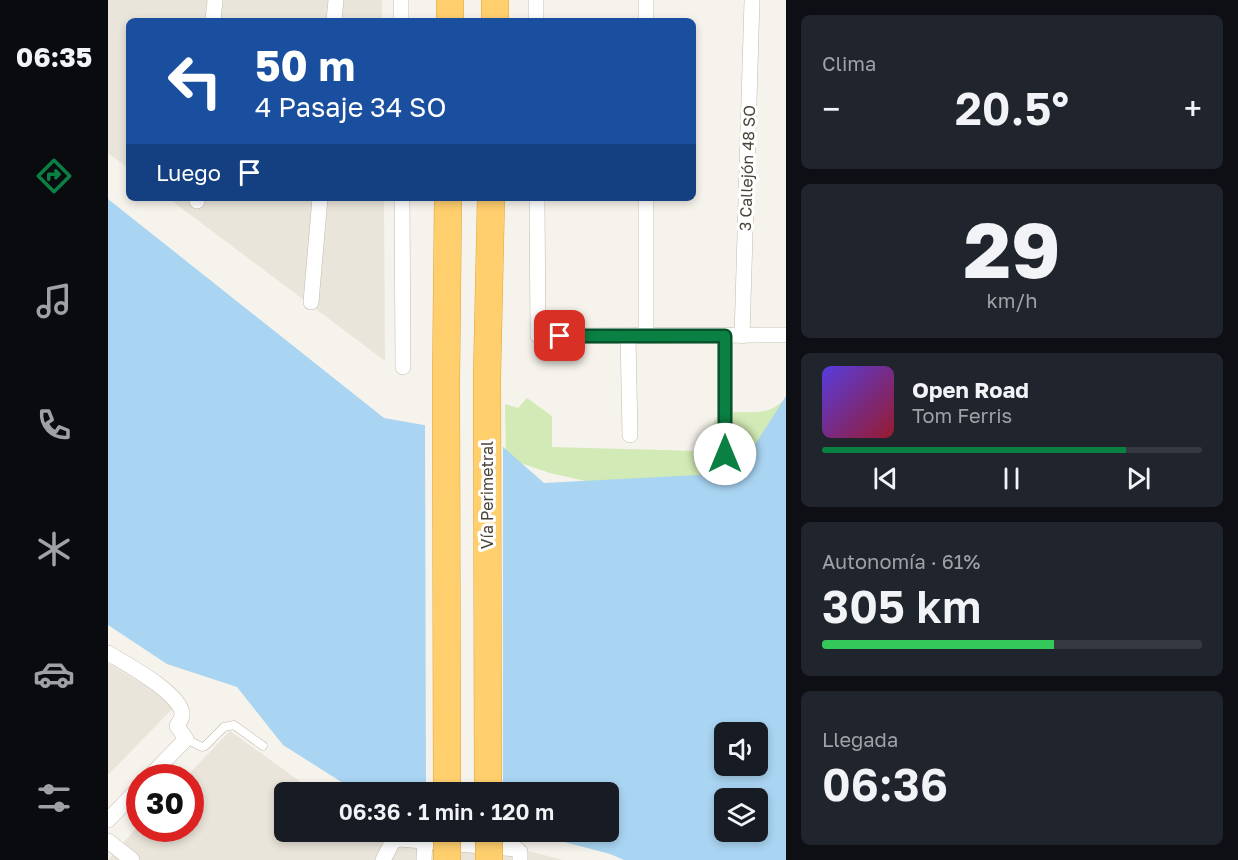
<!DOCTYPE html>
<html lang="es">
<meta charset="utf-8">
<style>
:root{--surface:#171b24;--page:#20242c;--text:#f1f3f6;--muted:#9ea1a6;--line:#363941;--accent:#0b8043}
body{margin:0;font-family:"Golos Text",sans-serif;background:var(--page);color:var(--text);height:100vh;display:flex;flex-direction:column;font-size:22px;white-space:nowrap}
*{box-sizing:border-box;margin:0}
p{font-size:20px;color:var(--muted)}
.icon{flex:none;width:33px;height:33px;fill:none;stroke:currentColor;stroke-width:2;stroke-linecap:round;stroke-linejoin:round}
.map{position:relative;flex:1;overflow:hidden}
.side{display:flex;flex-direction:column;gap:15px;padding:15px;background:#0d0f14;width:452px}
.side>*{flex:none}
.hud{position:absolute;left:18px;top:18px;width:570px;height:183px;border-radius:9px;box-shadow:0 3px 9px #0003;background:#1a4fa0;color:#fff;overflow:hidden}
.buttons{position:absolute;left:606px;top:722px;display:grid;gap:12px}
.buttons a{display:grid;place-items:center;width:54px;height:54px;border-radius:9px;background:var(--surface);box-shadow:0 3px 9px #0003;font-size:30px}
.speed{position:absolute;left:18px;top:764px;display:flex;gap:12px;font-size:30px;font-weight:700;text-align:center}
.speed>*{display:grid;place-content:center;width:78px;height:78px;border-radius:50%;background:var(--surface);box-shadow:0 3px 9px #0003;line-height:1}
.speed .limit{border:9px solid #d22;background:#fff;color:#111}
.pin{position:absolute;display:grid;place-items:center;width:51px;height:51px;color:#fff;margin:-26px;border-radius:12px;box-shadow:0 3px 9px #0006}
.me{position:absolute;width:66px;margin:-33px;rotate:0deg;stroke-linejoin:round;filter:drop-shadow(0 0 4px #0008)}
.turn{display:flex;align-items:center;gap:21px;height:126px;padding:0 30px;font-size:27px}
.turn .icon{width:78px;height:78px;stroke-width:2.5}
.turn b{display:block;font-size:42px;line-height:51px}
.then{display:flex;align-items:center;height:57px;padding:0 30px;background:#0003;gap:12px;font-size:22px}
.big{font-size:45px;font-weight:600;line-height:1.1}
.side .widget{flex:1;display:flex;flex-direction:column;justify-content:center;gap:9px;min-width:0;padding:0 21px;border-radius:9px;background:var(--page)}
.side .dial{align-items:center;gap:0}
.dial b{font-size:78px;line-height:1}
.song{display:flex;align-items:center;gap:18px}
.cover{width:72px;height:72px;border-radius:9px;background:linear-gradient(135deg,hsl(250 70% 55%),hsl(350 70% 35%))}
.played{height:6px;border-radius:3px;background:linear-gradient(90deg,var(--accent) 80%,var(--line) 80%)}
.keys{display:flex;justify-content:space-around;direction:ltr}
.heat{display:flex;justify-content:space-between;align-items:center;font-size:33px;direction:ltr}
.charge{height:9px;border-radius:4px;background:linear-gradient(90deg,#34c759 61%,var(--line) 0)}
.trip{position:absolute;left:166px;top:782px;width:345px;height:60px;border-radius:9px;background:var(--surface);box-shadow:0 3px 9px #0003;font-weight:600;line-height:60px;text-align:center}
main{display:flex;flex:1;min-height:0}
.menu{display:flex;flex-direction:column;width:108px;justify-content:space-around;align-items:center;background:#090b0e;color:var(--muted)}
.menu .icon{width:42px;height:42px}
.menu .selected{color:var(--accent)}
.menu b{font-size:27px;color:var(--text)}
.map>svg:first-child{display:block}
.residential{fill:#eae5da}
.green{fill:#d2eab5}
.water{fill:#a9d4f2;fill-rule:evenodd}
.pier{fill:#f6f3ec}
.lines{fill:none;stroke-linecap:round;stroke-linejoin:round}
.lane-casing{stroke:#c2bbae;stroke-width:9}
.street-casing{stroke:#c2bbae;stroke-width:16}
.highway-casing{stroke:#e0a43c;stroke-width:28}
.lane{stroke:#fff;stroke-width:8}
.street{stroke:#fff;stroke-width:15}
.highway{stroke:#ffcf6e;stroke-width:27}
.highway-bridge-casing{stroke:#e0a43c;stroke-width:28;stroke-linecap:butt}
.highway-bridge{stroke:#ffcf6e;stroke-width:27}
.route-casing{stroke:#07532c;stroke-width:15}
.route{stroke:#0b8043;stroke-width:10}
.labels{text-anchor:middle;stroke-width:6;stroke-linejoin:round;paint-order:stroke}
.street-label{font-size:16px;fill:#4b4439;stroke:#fff}
</style>
<main>
<nav class="menu">
<b>06:35</b>
<svg class="icon selected" aria-label="directions" viewBox="0 0 24 24"><path d="M12 3l9 9-9 9-9-9zM9 14v-3h6M13 9l2 2-2 2"/></svg>
<svg class="icon" aria-label="music" viewBox="0 0 24 24"><path d="M9 18V5l10-2v13"/><circle cx="6" cy="18" r="3"/><circle cx="16" cy="16" r="3"/></svg>
<svg class="icon" aria-label="phone" viewBox="0 0 24 24"><path d="M5 4h4l2 5-3 2q2 4 5 5l2-3 5 2v4C11 20 4 13 5 4z"/></svg>
<svg class="icon" aria-label="climate" viewBox="0 0 24 24"><path d="M12 3v18M4 7l16 10M4 17L20 7"/></svg>
<svg class="icon" aria-label="car" viewBox="0 0 24 24"><path d="M5 17H2v-5l4-1 3-4h7l3 4 3 1v5h-3M9 17h6M6 11h13"/><circle cx="7" cy="17" r="2"/><circle cx="17" cy="17" r="2"/></svg>
<svg class="icon" aria-label="filters" viewBox="0 0 24 24"><path d="M4 7h16M4 17h16"/><circle cx="9" cy="7" r="2"/><circle cx="15" cy="17" r="2"/></svg>
</nav>
<div class="map">
<svg width="679" height="860" viewBox="0 0 679 860">
<rect width="100%" height="100%" fill="#f6f3ec"/>
<g class="residential">
<polygon points="0,0 274,0 274,21 21,21 21,169 0,153"/>
<polygon points="60,198 276,198 277,361"/>
<polygon points="0,663 68,705 0,775"/>
<polygon points="122,731 207,792 177,792 177,831 342,831 455,860 0,860 31,825 32,828 82,828 82,777 78,777"/>
</g>
<path class="green" d="M 419,398 L 444,416 L 444,447 L 590,451 L 599,448 L 601,430 L 611,414 C 628,410 648,415 663,409 C 668,407 674,402 678,398 L 640,464 L 617,477 L 504,487 L 442,473 L 398,458 L 397,404 L 410,408 Z"/>
<path class="water" d="M 0,199 L 276,418 L 384,437 L 436,483 L 629,473 L 678,396 L 678,860 L 516,860 L 502,854 L 415,831 L 501,831 L 501,792 L 254,792 L 246,790 L 175,745 L 129,687 L 59,664 L 0,625 ZM 616,732 L 650,732 L 650,765 L 616,765 ZM 616,798 L 650,798 L 650,831 L 616,831 Z"/>
<polygon class="pier" points="317,422 384,434 395,443 395,792 318,792"/>
<g class="lines">
<g class="lane-casing">
<polyline id="lane" points="78,739 94,747 97,746 116,727 126,725 155,746"/>
</g>
<g class="street-casing">
<g id="street">
<polyline points="293,0 293,21"/>
<polyline points="428,0 428,21"/>
<polyline points="538,0 538,21"/>
<polyline points="105,21 107,0"/>
<polyline points="226,21 228,0"/>
<polyline points="294,198 295,367"/>
<polyline points="429,198 430,336 679,335"/>
<polyline points="538,198 538,336"/>
<polyline points="89,201 89,198"/>
<polyline points="203,302 212,198"/>
<polyline points="520,336 522,435"/>
<polyline points="634,336 644,0"/>
<polyline points="617,454 617,336"/>
<path d="M 0,653 C 18,664 71,692 74,713 C 75,718 71,722 69,726 L 78,739 L 41,777"/>
<polyline points="0,820 32,787"/>
<polyline points="0,841 24,860"/>
<polyline points="275,860 285,841 292,839 409,849 412,852 412,860"/>
<polyline points="316,860 317,841"/>
</g>
</g>
<g class="highway-casing">
<g id="highway">
<polyline points="342,21 342,0"/>
<polyline points="387,21 387,0"/>
<polyline points="339,792 338,383 340,198"/>
<polyline points="380,792 379,377 383,198"/>
</g>
</g>
<use href="#lane" class="lane"/>
<use href="#street" class="street"/>
<use href="#highway" class="highway"/>
<g class="highway-bridge-casing">
<g id="highway-bridge">
<polyline points="339,831 339,860"/>
<polyline points="381,831 381,860"/>
</g>
</g>
<use href="#highway-bridge" class="highway-bridge"/>
</g>
<g class="lines">
<g class="route-casing">
<polyline id="route" points="452,336 617,336 617,454"/>
</g>
<use href="#route" class="route"/>
</g>
<g class="labels">
<g class="street-label">
<text transform="translate(639 168) rotate(-88)" y="6">3 Callejón 48 SO</text>
<text transform="translate(379 495) rotate(-90)" y="6">Vía Perimetral</text>
</g>
</g>
</svg>
<div class="buttons">
<a><svg class="icon" aria-label="sound" viewBox="0 0 24 24"><path d="M4 9h4l5-4v14l-5-4H4zM17 9q2 3 0 6"/></svg></a>
<a><svg class="icon" aria-label="layers" viewBox="0 0 24 24"><path d="M12 4l9 5-9 5-9-5zM3 14l9 5 9-5"/></svg></a>
</div>
<div class="speed"><div class="limit">30</div></div>
<div class="pin" style="left:452px;top:336px;background:#d93025"><svg class="icon" aria-label="arrive" viewBox="0 0 24 24"><path d="M6 21V4h12l-3 4 3 4H6"/></svg></div>
<svg class="me" style="left:617px;top:454px" viewBox="-20 -20 40 40"><circle r="19" fill="#fff"/><path d="M0-13L10 11 0 6-10 11z" fill="#0b8043"/></svg>
<div class="trip">06:36 · 1 min · 120 m</div>
<div class="hud">
<div class="turn"><svg class="icon" aria-label="left" viewBox="0 0 24 24"><path d="M17 20v-9H6M10 6l-5 5 5 5"/></svg><div><b>50 m</b>4 Pasaje 34 SO</div></div>
<div class="then">Luego<svg class="icon" aria-label="arrive" viewBox="0 0 24 24"><path d="M6 21V4h12l-3 4 3 4H6"/></svg></div>
</div>
</div>
<section class="side">
<div class="widget"><p>Clima</p>
<div class="heat"><a>−</a><b class="big">20.5°</b><a>+</a></div>
</div>
<div class="widget dial"><b>29</b><p>km/h</p></div>
<div class="widget">
<div class="song"><i class="cover"></i><div><b>Open Road</b><p>Tom Ferris</p></div></div>
<div class="played"></div>
<div class="keys"><svg class="icon" aria-label="previous" viewBox="0 0 24 24"><path d="M18 5L8 12l10 7zM5 5v14"/></svg><svg class="icon" aria-label="pause" viewBox="0 0 24 24"><path d="M8 5v14M16 5v14"/></svg><svg class="icon" aria-label="next" viewBox="0 0 24 24"><path d="M6 5l10 7-10 7zM19 5v14"/></svg></div>
</div>
<div class="widget"><p>Autonomía · 61%</p><b class="big">305 km</b><div class="charge"></div></div>
<div class="widget"><p>Llegada</p><b class="big">06:36</b></div>
</section>
</main>
